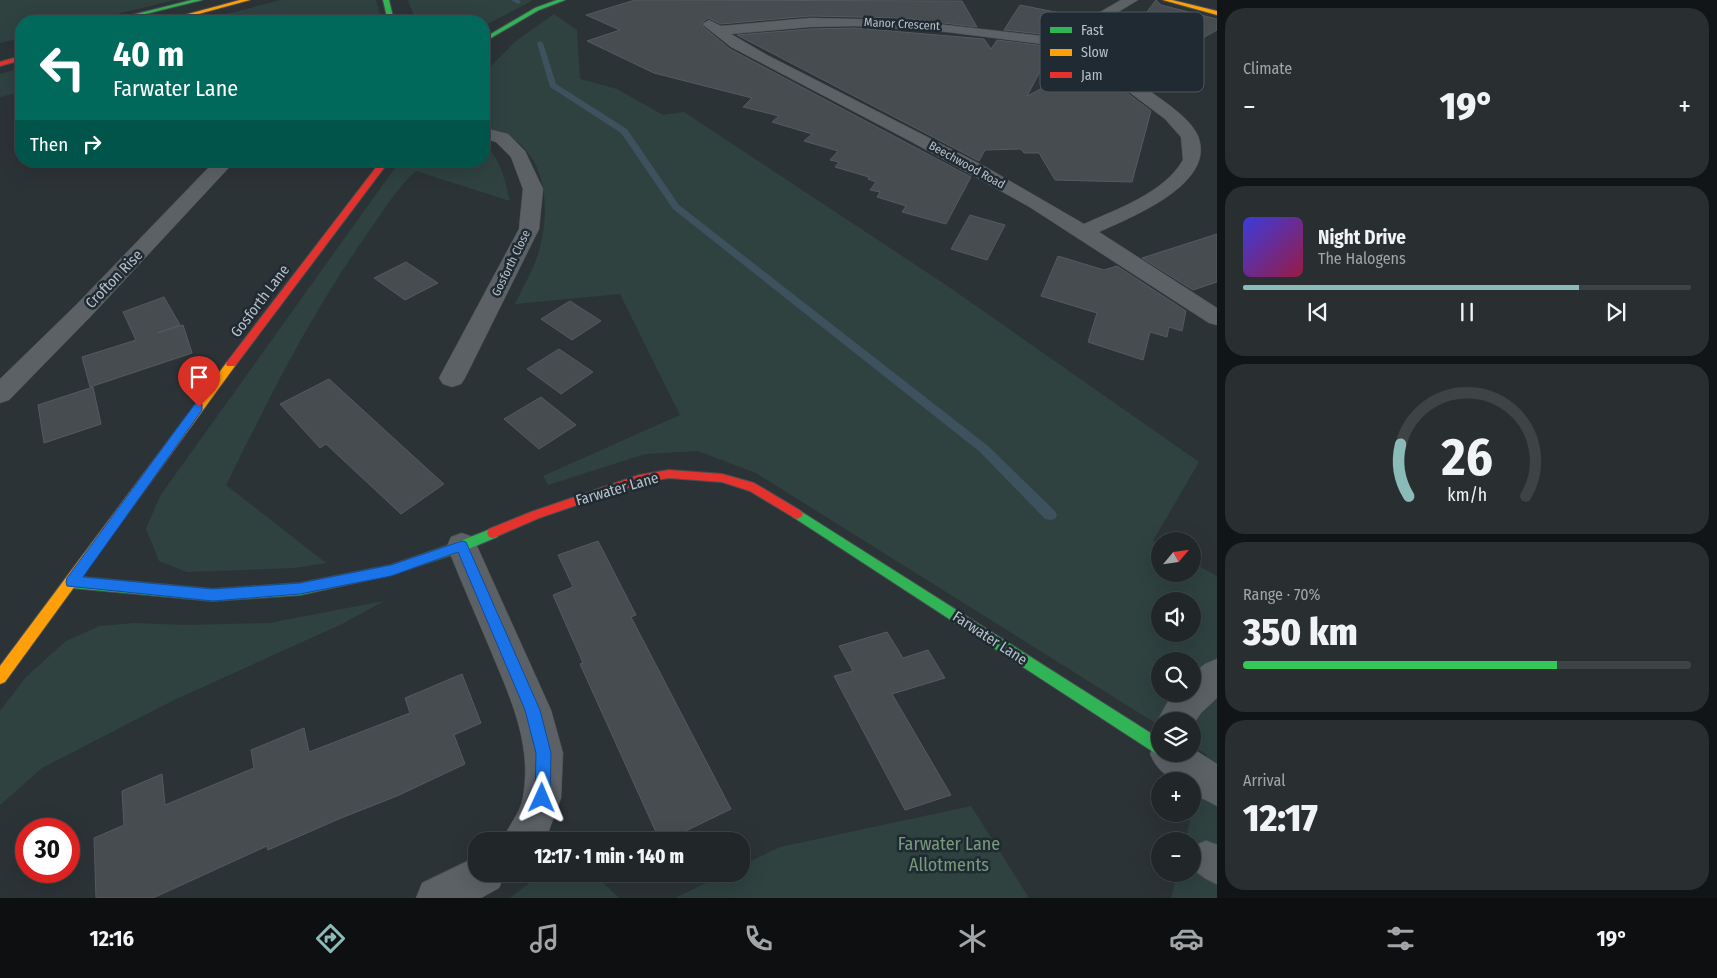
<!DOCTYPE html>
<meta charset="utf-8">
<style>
:root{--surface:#212629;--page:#292e31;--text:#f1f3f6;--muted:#a2a5a8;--line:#3e4346;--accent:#8bbbb9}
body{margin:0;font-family:"Fira Sans Condensed",sans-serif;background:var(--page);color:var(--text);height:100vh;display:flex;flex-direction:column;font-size:19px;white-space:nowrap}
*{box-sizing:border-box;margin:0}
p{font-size:16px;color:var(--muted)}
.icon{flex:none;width:28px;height:28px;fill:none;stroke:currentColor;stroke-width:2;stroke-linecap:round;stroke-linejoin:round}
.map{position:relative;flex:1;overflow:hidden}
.panel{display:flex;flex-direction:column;gap:8px;padding:8px;background:#121517;width:500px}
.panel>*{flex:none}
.top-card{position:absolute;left:15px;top:15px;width:475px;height:152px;border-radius:20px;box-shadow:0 5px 20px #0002,0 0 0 1px var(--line);background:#00695c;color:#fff;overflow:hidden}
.needle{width:32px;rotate:61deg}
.buttons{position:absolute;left:1151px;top:532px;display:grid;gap:10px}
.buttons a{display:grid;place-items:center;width:50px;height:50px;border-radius:50%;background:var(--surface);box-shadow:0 5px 20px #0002,0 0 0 1px var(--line);font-size:25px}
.speed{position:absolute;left:15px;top:818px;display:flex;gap:10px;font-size:25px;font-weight:700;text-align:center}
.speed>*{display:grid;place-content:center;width:65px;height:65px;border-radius:50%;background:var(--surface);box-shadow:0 5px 20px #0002,0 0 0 1px var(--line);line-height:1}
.speed .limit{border:8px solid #d22;background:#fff;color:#111}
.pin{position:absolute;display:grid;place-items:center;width:42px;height:42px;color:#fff;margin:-51px -21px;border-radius:50% 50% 50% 0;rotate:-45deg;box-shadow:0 0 5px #0007}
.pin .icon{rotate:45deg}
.me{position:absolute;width:55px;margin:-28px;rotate:1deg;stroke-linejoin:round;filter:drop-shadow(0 0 4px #0008)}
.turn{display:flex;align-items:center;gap:18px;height:105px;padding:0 15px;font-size:22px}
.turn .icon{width:65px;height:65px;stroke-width:2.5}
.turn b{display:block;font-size:35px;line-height:42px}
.then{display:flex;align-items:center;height:48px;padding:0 15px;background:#0003;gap:10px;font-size:19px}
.big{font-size:38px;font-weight:800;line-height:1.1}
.panel .tile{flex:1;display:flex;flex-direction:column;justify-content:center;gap:8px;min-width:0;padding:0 18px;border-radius:20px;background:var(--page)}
.panel .dial{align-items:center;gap:0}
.dial svg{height:130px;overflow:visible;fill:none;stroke:var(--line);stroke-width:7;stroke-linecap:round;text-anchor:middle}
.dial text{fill:var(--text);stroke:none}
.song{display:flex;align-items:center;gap:15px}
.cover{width:60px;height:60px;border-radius:8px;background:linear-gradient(135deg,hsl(240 70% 55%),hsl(340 70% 35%))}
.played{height:5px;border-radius:2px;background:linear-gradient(90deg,var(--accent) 75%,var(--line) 75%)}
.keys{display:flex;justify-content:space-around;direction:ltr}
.heat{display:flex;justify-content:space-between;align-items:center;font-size:28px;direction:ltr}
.charge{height:8px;border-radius:4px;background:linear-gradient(90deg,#34c759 70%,var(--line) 0)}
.trip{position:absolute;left:468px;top:832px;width:282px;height:50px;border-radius:20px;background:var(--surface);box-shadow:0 5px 20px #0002,0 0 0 1px var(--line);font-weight:800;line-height:50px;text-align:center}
.tab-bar{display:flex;height:80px;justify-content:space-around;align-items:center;background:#0d0f10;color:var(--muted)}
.tab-bar .icon{width:35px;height:35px}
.tab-bar .selected{color:var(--accent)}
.tab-bar b{font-size:22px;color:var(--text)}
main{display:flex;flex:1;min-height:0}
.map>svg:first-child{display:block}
.green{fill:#2f4240;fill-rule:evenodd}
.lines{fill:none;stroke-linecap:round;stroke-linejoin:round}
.stream{fill:#3d515f;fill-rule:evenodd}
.building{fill:#464c50;stroke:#545a5f}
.lane-casing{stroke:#4a4f52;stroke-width:2}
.street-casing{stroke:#4a4f52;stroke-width:1}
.fast-casing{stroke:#4a4f52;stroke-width:2}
.slow-casing{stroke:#4a4f52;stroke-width:2}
.jam-casing{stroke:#4a4f52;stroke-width:2}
.lane{fill:#5c6166;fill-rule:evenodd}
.street{fill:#5c6166;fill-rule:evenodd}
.fast{fill:#30b455;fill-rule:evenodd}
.slow{fill:#ff9f0a;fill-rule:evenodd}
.jam{fill:#e5322d;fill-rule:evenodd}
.route{fill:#1a73e8;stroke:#114b97}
.labels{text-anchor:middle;stroke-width:5;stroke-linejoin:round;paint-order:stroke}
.far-street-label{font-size:12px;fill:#b7c0c8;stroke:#202a32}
.street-label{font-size:15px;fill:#b7c0c8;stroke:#202a32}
.near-park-label{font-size:18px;fill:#789b7a;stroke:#202a32}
.key{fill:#202a32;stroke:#4d575f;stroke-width:1}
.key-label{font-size:14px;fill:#b7c0c8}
</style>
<main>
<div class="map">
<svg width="1217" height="898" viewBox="0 0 1217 898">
<rect width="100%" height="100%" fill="#2c3337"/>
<g class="green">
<polygon points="0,0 175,0 88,21 21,21 21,38 0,43"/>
<polygon points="281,0 376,0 382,21 199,21"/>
<polygon points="408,0 533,0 484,26 484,21 423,21 414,16"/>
<path d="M 554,14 L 577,30 L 580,79 L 617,89 L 663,115 L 684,112 L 946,285 L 1199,462 L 1153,541 L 1160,545 L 1160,574 L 1192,574 L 1193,563 L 1217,576 L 1217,898 L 1171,898 L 1177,874 L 1192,874 L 1192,841 L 1185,841 L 1207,755 L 1193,746 L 1192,721 L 1160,721 L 1160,726 L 756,473 L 698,451 L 645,454 L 548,485 L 543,476 L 680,415 L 620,294 L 515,304 C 523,287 534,269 539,251 C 553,201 545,137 484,129 L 484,73 L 516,41 ZM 1160,601 L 1192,601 L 1192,634 L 1160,634 ZM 1160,661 L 1192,661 L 1192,694 L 1160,694 Z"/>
<polygon points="21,68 21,92 0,97 0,74"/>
<path d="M 484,146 C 501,156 505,183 510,201 L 416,171 C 395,190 381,214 365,237 C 310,315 268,400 226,485 L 326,563 L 294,568 L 187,572 L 159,561 L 146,529 L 160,496 L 397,165 L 401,161 L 484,161 Z"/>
<polygon points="384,601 342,624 172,701 42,768 0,805 0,711 26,677 66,641 100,626 134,623 186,625 269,623"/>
<polygon points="971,806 1029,898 675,898 725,874 741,874 741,866 780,847"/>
<polygon points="541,874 594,874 619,898 510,898"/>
</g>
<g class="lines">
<g class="stream">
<polygon points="511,0 519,0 521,2 518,4"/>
<polygon points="540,41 543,43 556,84 627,129 679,205 988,446 1055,511 1057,515 1055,519 1050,520 1045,519 980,452 673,209 621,133 550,87 537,43"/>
</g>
</g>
<g class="building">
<polygon points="635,0 962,1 977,27 902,18 810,16 721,24 708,18 700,24 730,49 971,177 946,224 902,212 906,206 877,197 880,192 870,190 876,182 868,179 869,177 835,167 839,162 830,160 838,151 804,141 812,134 772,122 779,116 743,107 752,98 654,73 587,41 620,30 586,15"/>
<polygon points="1156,0 1161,5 1217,19 1217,30 1132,78 1106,56 1119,49"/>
<polygon points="1020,5 1070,15 1059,36 1004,30"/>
<polygon points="856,28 984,39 991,49 997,40 1053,47 1027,96 1089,64 1151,111 1132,182 1055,180 1039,153 1024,153 1021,149 985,150 979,161 737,35 810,29"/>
<polygon points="970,215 1005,225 987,260 951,249"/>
<polygon points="1217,234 1217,282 1193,290 1142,258"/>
<polygon points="1058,256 1104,270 1117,266 1186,311 1182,331 1169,327 1167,337 1150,332 1143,360 1088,342 1097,313 1041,296"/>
<polygon points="406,262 438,283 405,300 374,278"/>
<polygon points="164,297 180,325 157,333 183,325 192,353 90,387 82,357 136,340 123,312"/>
<polygon points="570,301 601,321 572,340 541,319"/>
<polygon points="559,349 593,372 561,394 527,369"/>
<polygon points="329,379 424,466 444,484 401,514 326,444 320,448 280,404"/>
<polygon points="93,387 101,424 44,443 38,405"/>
<polygon points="541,397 576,425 539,449 504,419"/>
<polygon points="598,541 636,615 631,617 731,809 665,841 660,841 580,664 583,663 553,595 573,587 558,555"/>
<polygon points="887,632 903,658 928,650 945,678 892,694 951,795 905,810 834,676 853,671 839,646"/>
<polygon points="462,674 481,723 454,735 465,764 397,796 341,818 268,850 267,846 153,898 96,898 94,838 124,825 122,791 162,774 165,805 254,768 251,750 304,728 309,752 410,713 405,698"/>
</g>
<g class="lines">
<g class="lane-casing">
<polygon id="lane" points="1206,841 1217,845 1217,884 1205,878 1192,868 1194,846"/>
</g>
<g class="street-casing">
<g id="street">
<path d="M 1121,0 L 1138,0 L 1100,23 L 1092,40 C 1106,66 1127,76 1151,92 C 1165,102 1191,119 1198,136 C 1217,184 1131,217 1099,232 L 1217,308 L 1217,325 L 1209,323 L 1028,206 L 910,141 L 731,47 L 702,24 L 709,20 L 721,26 L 810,18 L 902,20 L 1078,40 L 1090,18 ZM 856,26 L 947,32 L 1082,49 L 1089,62 L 1165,119 L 1181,137 L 1183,160 C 1164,193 1117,209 1084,224 L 984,166 L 767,55 L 731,34 L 810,27 Z"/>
<polygon points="484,128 508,134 525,151 543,189 539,229 465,378 461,384 452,387 443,384 439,378 519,229 523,189 511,157 496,142 484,138"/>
<polygon points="215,161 235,161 92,315 9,400 0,403 0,379 76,305"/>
<path d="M 462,533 L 473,537 L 477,546 L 551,710 L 563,753 L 561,798 L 545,841 L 502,841 C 508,826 520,814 523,797 C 533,742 508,693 488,644 C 474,611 460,579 447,546 L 451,537 Z"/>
<polygon points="1217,659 1217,698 1201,713 1192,726 1192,721 1160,721 1160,728 1157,721 1172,694 1192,694 1192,674 1205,664"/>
<path d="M 1160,739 L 1160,754 L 1192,754 L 1192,748 L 1217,764 L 1217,806 L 1192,793 L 1192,781 C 1171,781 1159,774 1150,754 L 1156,741 Z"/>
<polygon points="476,857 476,874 505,874 499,888 481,898 416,898 422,883"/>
</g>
</g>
<g class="fast-casing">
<g id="fast">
<polygon points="192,0 202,0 117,21 108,21"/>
<polygon points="383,0 389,0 393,17 397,21 391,21 387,17"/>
<polygon points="557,0 565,0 539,10 484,42 484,38 535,8"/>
<polygon points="797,509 1160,739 1160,754 1164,754 1160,756 1155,753 793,517 791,514 793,511"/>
<polygon points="493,528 497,529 499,533 497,537 466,550 391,575 300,595 213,601 72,588 67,586 66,582 67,578 72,576 213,589 300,583 391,565 458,542"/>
</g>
</g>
<g class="slow-casing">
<g id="slow">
<polygon points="240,0 250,0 180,19 177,17"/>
<polygon points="1163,0 1172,0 1217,11 1217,15"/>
<polygon points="231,361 235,362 236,364 235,366 5,682 0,684 0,666 227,362"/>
</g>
</g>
<g class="jam-casing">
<g id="jam">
<polygon points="21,56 21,60 0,66 0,62"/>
<polygon points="381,161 389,161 235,366 227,366 226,364 227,362"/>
<polygon points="669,470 722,474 754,483 801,511 803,514 801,517 797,519 793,517 750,491 722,482 669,478 644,482 539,518 493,538 489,537 487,533 489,529 531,512 639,475"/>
</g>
</g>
<use href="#lane" class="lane"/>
<use href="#street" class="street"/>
<use href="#fast" class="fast"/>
<use href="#slow" class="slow"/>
<use href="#jam" class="jam"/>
</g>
<polygon class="route" points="199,403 202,404 202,410 83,577 213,589 300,583 391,565 462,541 466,542 540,710 551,753 550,798 548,804 542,806 537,804 535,798 536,753 525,710 458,552 391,576 300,594 213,601 67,586 66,582 67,578 195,404"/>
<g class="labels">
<g class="far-street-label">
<text transform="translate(902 24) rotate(3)" y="4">Manor Crescent</text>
<text transform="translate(967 165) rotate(29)" y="4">Beechwood Road</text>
<text transform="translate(511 263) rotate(-64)" y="4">Gosforth Close</text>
</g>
<g class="street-label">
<text transform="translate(114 279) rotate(-46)" y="5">Crofton Rise</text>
<text transform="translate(260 301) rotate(-53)" y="5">Gosforth Lane</text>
<text transform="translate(617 489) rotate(-16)" y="5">Farwater Lane</text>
<text transform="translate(990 638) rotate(33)" y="5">Farwater Lane</text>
</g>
<g class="near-park-label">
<text x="949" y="850">Farwater Lane<tspan x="949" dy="21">Allotments</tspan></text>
</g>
</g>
<rect x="1040" y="12" width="164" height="80" rx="8" class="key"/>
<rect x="1050" y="27" width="22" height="6" fill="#30b455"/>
<rect x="1050" y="49" width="22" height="7" fill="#ff9f0a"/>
<rect x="1050" y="72" width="22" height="6" fill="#e5322d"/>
<g class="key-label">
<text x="1081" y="35">Fast</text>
<text x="1081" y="57">Slow</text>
<text x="1081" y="80">Jam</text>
</g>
</svg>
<div class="buttons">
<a><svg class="needle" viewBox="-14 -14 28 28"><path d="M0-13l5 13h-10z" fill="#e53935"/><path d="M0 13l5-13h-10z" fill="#a2a5a8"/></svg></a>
<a><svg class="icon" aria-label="sound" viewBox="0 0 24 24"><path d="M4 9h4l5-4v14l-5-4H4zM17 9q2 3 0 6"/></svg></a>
<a><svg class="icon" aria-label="search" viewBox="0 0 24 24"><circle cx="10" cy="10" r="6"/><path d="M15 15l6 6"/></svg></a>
<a><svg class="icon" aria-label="layers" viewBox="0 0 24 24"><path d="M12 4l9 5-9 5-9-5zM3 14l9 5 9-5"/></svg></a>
<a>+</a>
<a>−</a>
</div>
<div class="speed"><div class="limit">30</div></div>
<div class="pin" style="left:199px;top:407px;background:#d93025"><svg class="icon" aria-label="arrive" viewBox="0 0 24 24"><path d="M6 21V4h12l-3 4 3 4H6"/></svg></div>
<svg class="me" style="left:542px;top:798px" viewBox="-20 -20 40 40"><path d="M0-17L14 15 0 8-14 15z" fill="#1a73e8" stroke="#fff" stroke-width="4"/></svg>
<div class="trip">12:17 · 1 min · 140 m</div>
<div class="top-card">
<div class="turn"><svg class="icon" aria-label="left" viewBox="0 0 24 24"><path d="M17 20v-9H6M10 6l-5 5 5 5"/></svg><div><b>40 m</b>Farwater Lane</div></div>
<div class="then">Then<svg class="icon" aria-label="right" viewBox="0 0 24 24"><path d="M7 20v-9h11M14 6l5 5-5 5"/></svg></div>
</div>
</div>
<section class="panel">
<div class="tile"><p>Climate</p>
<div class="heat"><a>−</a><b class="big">19°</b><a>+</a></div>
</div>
<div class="tile">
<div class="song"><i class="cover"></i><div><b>Night Drive</b><p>The Halogens</p></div></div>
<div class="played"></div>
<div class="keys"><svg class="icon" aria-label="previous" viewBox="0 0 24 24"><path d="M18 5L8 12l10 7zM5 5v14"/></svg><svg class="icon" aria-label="pause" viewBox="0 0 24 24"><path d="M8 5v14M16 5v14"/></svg><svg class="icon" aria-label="next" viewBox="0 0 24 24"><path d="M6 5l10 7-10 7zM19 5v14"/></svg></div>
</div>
<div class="tile dial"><svg viewBox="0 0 100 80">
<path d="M14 69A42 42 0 1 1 86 69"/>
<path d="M14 69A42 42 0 0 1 9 37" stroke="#8bbbb9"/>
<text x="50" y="56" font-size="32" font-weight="700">26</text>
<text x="50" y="72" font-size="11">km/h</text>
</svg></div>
<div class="tile"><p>Range · 70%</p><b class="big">350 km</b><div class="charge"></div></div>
<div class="tile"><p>Arrival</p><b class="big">12:17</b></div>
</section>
</main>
<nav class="tab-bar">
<b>12:16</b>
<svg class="icon selected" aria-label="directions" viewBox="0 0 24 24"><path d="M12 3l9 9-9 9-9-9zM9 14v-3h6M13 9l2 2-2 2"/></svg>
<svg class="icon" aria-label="music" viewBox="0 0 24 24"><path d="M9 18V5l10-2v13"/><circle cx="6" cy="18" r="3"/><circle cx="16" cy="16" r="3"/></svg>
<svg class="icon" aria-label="phone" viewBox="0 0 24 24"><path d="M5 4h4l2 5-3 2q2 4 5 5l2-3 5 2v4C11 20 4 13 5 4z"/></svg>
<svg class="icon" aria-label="climate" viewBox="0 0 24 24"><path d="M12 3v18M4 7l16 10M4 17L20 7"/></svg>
<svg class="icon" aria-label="car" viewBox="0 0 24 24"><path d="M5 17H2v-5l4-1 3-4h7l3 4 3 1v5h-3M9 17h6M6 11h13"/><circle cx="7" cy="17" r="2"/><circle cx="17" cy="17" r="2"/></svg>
<svg class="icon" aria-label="filters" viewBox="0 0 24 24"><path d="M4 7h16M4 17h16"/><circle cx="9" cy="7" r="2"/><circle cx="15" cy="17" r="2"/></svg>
<b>19°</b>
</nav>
